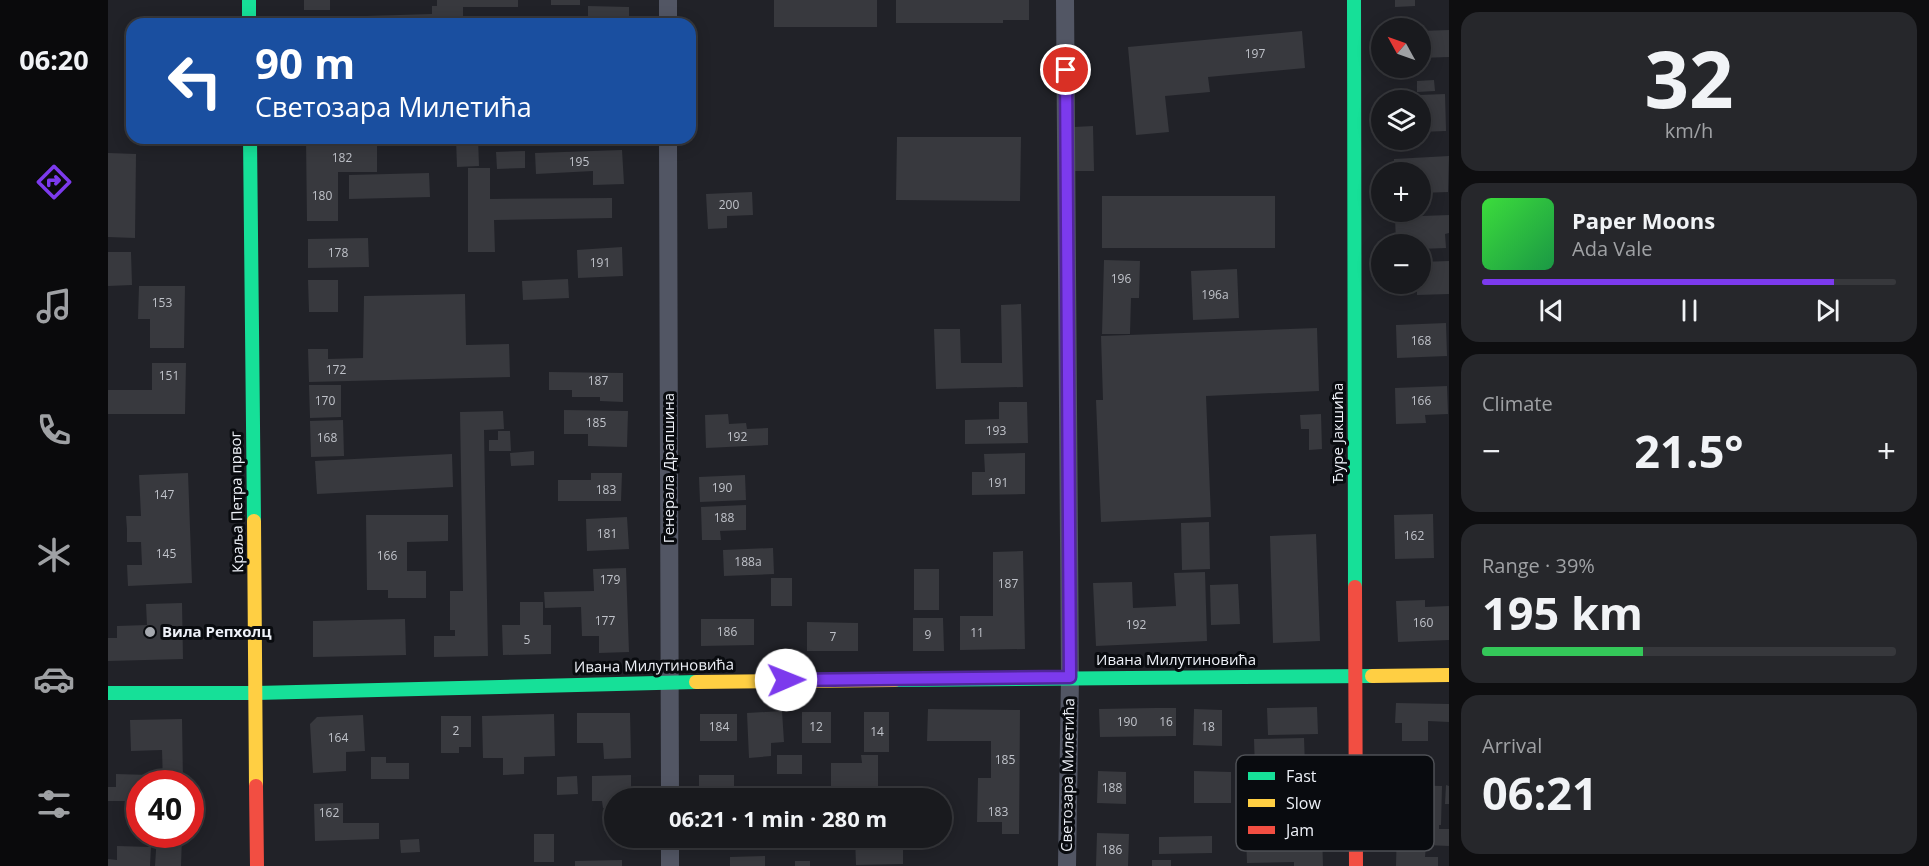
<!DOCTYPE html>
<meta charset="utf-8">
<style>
:root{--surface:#191a1e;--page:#26272b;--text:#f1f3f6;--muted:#9fa1a4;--line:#37383c;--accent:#7c3aed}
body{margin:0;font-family:"Open Sans",sans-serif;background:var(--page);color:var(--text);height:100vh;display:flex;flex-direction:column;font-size:22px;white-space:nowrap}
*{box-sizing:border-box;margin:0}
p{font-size:20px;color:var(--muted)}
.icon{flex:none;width:33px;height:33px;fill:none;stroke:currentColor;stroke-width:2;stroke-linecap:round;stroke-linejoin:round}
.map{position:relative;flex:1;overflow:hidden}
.sheet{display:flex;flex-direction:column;gap:12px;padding:12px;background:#0e0e10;width:480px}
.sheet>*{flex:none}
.hud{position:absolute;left:18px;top:18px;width:570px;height:126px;border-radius:18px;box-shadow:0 3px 15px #0003,0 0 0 2px var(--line);background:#1a4fa0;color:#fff;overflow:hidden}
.needle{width:39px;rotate:310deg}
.fabs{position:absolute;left:1263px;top:18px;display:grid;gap:12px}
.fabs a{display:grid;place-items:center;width:60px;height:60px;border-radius:50%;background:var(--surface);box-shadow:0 3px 15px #0003,0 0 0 2px var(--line);font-size:30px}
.speed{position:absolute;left:18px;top:770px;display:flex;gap:12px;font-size:30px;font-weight:700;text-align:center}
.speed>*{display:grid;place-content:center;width:78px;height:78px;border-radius:50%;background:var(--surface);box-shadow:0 3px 15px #0003,0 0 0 2px var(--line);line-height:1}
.speed .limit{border:9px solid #d22;background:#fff;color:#111}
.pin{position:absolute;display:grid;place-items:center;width:51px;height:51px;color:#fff;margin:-26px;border:3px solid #fff;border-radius:50%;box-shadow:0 2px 6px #0007}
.me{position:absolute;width:66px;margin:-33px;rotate:89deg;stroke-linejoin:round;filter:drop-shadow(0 0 4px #0008)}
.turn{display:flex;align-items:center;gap:21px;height:126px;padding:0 30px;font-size:27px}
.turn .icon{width:78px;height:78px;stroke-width:2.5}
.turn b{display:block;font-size:42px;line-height:51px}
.big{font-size:45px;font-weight:700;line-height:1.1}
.sheet .card{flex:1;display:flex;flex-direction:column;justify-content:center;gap:9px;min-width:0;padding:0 21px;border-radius:18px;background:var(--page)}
.sheet .dial{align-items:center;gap:0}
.dial b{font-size:78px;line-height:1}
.song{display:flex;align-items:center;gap:18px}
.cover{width:72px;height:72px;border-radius:9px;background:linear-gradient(135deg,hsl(120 70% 55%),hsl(140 70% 35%))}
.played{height:6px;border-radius:3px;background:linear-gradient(90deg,var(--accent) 85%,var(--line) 85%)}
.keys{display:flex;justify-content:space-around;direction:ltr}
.heat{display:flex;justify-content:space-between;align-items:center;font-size:33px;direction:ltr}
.charge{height:9px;border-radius:4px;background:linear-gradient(90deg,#34c759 39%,var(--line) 0)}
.trip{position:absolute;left:496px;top:788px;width:348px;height:60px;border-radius:30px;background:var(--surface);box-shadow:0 3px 15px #0003,0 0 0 2px var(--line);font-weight:700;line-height:60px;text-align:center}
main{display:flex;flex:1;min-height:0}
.dock{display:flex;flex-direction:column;width:108px;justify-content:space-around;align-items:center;background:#0a0a0c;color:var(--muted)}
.dock .icon{width:42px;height:42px}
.dock .on{color:var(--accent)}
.dock b{font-size:27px;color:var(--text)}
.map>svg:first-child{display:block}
.building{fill:#38393e}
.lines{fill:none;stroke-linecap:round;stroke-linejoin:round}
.street{stroke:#525664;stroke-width:18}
.fast{stroke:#16e098;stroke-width:14}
.slow{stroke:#ffcf43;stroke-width:14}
.jam{stroke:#f24e42;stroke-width:14}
.route-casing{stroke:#51269a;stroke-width:15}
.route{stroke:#7c3aed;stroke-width:10}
.poi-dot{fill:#a6a9af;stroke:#090b0f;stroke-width:2}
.labels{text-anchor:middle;stroke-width:6;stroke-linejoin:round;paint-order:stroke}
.number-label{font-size:12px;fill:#c0c3ca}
.street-label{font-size:15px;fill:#eef1f8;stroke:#090b0f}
.poi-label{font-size:15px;font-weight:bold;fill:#eef1f8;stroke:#090b0f;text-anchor:start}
.key{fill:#090b0f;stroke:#4e5055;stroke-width:1.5}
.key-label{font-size:16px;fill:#eef1f8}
</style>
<main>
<nav class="dock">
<b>06:20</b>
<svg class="icon on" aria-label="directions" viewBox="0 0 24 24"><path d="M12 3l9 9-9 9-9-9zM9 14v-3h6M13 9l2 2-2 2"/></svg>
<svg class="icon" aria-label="music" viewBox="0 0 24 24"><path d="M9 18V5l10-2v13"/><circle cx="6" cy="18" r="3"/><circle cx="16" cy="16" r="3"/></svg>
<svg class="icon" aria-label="phone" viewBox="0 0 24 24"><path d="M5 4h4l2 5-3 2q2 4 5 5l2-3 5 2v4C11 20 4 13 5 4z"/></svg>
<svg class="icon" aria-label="climate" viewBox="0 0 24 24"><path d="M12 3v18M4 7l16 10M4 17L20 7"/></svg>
<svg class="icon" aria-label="car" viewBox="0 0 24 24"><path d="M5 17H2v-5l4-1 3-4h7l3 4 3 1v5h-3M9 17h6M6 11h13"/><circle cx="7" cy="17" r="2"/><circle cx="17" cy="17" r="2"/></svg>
<svg class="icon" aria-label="filters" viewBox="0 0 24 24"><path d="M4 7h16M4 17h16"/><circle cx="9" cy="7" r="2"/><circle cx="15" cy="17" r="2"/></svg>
</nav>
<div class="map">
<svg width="1341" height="866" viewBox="0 0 1341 866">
<rect width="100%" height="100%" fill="#212228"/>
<g class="building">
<rect x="196" y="0" width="26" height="10"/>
<polygon points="329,0 410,0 410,7 355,7 355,24 258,24 258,16 324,14 324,6 329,6"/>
<rect x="443" y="0" width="29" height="5"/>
<rect x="666" y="0" width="103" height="27"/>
<polygon points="788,0 921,0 921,20 895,20 895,23 788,23"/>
<polygon points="1287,0 1307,0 1307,6 1287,7"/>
<polygon points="480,6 521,7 521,24 480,24"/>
<polygon points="1341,30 1341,57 1312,58 1312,31"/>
<polygon points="1194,31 1197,68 1100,77 1102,92 1057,96 1061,132 1028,135 1020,47"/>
<polygon points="1326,80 1327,91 1309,92 1309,81"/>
<polygon points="1337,94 1338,131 1312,132 1312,100 1287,100 1286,96"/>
<polygon points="985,126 986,171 967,171 966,127"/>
<polygon points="789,137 913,137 912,201 788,200"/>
<polygon points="198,138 231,138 231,144 269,143 269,172 230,172 230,221 199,221"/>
<polygon points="348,138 370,138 371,166 349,167"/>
<polygon points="514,150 516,184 485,185 485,171 428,174 427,153"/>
<polygon points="417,151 417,168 389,169 388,152"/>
<polygon points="0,153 28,154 27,238 0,237"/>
<polygon points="1341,156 1340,192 1312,193 1312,172 1286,172 1286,159"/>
<polygon points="360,168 382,168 382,199 504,198 504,218 386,220 387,252 360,252"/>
<polygon points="321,173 322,197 241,199 241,175"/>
<polygon points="644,192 645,215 619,216 619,228 600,229 598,194"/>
<rect x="994" y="196" width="173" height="52"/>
<polygon points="1341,215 1341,233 1337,234 1338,248 1312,249 1312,244 1288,244 1287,217"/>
<polygon points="260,238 261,267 200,268 200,239"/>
<polygon points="514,247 515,276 470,278 469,250"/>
<polygon points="0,252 23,252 24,285 0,286"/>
<polygon points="996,260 1032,261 1031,298 1023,298 1022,334 994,334"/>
<polygon points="1341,261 1341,294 1309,295 1309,284 1312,284 1312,262"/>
<polygon points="1129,269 1131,318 1085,320 1083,271"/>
<polygon points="460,279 461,298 415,300 414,281"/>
<polygon points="200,280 230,280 230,312 201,312"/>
<polygon points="31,286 77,286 76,348 42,348 42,319 30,319"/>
<polygon points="357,294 358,345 401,344 402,377 201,382 200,349 220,349 220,359 255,358 256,296"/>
<polygon points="913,304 915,387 828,389 826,329 852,329 853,363 894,363 893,305"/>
<polygon points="1338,323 1339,356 1289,358 1288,325"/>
<polygon points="1209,328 1211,391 1098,396 1103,517 993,522 988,400 995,400 993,336"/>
<polygon points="44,363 78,363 77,414 0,414 0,390 44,390"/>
<polygon points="441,372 515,373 515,402 492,401 492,397 464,397 464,390 441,390"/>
<polygon points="201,385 233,385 233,417 202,418"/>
<polygon points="1339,386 1340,414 1317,415 1318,423 1288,424 1287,388"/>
<polygon points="891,402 919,402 920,443 857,444 857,420 891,419"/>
<polygon points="456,410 520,411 519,447 480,446 480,434 456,434"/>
<polygon points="395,411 396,429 376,430 380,656 326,657 326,636 347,636 347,630 342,630 342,591 355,591 352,412"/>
<polygon points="620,414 621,424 638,423 639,429 660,428 660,445 598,448 597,415"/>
<polygon points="1213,414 1214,449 1201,450 1201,429 1193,429 1192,415"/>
<polygon points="235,420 236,456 203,457 202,421"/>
<polygon points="390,431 402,431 403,451 381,451 381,440 390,440"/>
<polygon points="426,451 426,465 403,466 402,453"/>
<polygon points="917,453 917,494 864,495 864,472 877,472 876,454"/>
<polygon points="344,454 345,487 209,494 207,461"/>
<polygon points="80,473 84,583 20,586 19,565 34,565 33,542 19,542 19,529 18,516 33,516 31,475"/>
<polygon points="483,473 514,473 513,501 450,501 450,480 483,480"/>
<polygon points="637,475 638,500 592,502 591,477"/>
<polygon points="638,505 638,530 612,531 613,540 594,540 593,507"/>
<polygon points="1325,514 1326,558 1287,559 1286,515"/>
<polygon points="258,515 340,515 340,541 299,542 299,571 318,571 318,598 280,598 280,590 259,590"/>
<polygon points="519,517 521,549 479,551 478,519"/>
<polygon points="1101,522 1102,569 1074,570 1073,523"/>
<polygon points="1208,534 1212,641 1165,643 1162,536"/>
<polygon points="665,548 666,574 616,576 615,550"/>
<polygon points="915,551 917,649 852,650 852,616 885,616 885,552"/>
<polygon points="518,568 521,652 491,653 491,636 474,636 473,607 437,608 436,592 486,591 485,569"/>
<rect x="806" y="569" width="25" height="41"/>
<polygon points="1097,572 1099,641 988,646 985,583 1024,582 1025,608 1068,606 1066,573"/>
<rect x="663" y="578" width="21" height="28"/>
<polygon points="1130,584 1132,624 1103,625 1102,585"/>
<polygon points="1317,600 1317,607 1341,606 1341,640 1290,642 1288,601"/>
<polygon points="412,602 435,602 435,625 443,625 443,654 395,655 394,625 412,625"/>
<polygon points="74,603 75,659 0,661 0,638 9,638 9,626 39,625 38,604"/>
<polygon points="805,618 835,618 836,651 805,651"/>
<polygon points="297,619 298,655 205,657 205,621"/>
<polygon points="593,619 646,619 646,645 593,646"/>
<polygon points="699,622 750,623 750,651 699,651"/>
<polygon points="1288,703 1341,704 1341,722 1320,721 1320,741 1294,741 1294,723 1287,723"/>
<polygon points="1209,707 1210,734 1160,735 1159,708"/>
<polygon points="1047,708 1068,708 1068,736 992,737 991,709"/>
<polygon points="820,709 912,710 911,834 894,834 894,822 869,822 870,778 883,778 883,741 819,741"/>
<polygon points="1086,709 1114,710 1114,746 1085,745"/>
<polygon points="674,711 676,742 663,743 663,756 641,758 639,713"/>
<rect x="694" y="712" width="29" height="31"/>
<rect x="756" y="712" width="25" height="40"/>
<polygon points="469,713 522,713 523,758 496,759 495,743 469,743"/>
<polygon points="446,714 447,756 416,757 416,774 395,775 395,758 375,758 374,716"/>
<rect x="592" y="714" width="37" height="27"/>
<polygon points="255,715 257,751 238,752 238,771 205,773 202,724 209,717"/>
<polygon points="333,716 363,716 363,747 351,747 351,753 333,753"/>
<polygon points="74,719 75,783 55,783 54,750 23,751 22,720"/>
<polygon points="1196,738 1197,765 1212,765 1215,866 1186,866 1186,862 1139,863 1138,836 1155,835 1155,819 1176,818 1175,769 1147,770 1146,739"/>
<rect x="669" y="755" width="25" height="19"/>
<polygon points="753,755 770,755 770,790 723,790 723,763 754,763"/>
<polygon points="263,757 278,757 278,763 301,763 301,779 263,779"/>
<polygon points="990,771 1018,772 1018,804 989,803"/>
<polygon points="1086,771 1123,772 1123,803 1086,803"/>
<polygon points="8,774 41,775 41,783 32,783 32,815 17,815 17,801 0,801 0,787 8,787"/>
<polygon points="523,775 523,798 507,798 507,808 495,808 494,801 484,801 484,776"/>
<rect x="591" y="775" width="35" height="23"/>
<polygon points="469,776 470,794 449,795 449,777"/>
<polygon points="1290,785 1334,786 1333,825 1331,825 1331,829 1341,829 1341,846 1318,845 1317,857 1330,857 1330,866 1288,866"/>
<polygon points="1338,785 1341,786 1341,804 1337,804"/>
<polygon points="235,803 235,823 271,823 271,839 207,841 206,804"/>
<polygon points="989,833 1021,834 1020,866 988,866"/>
<polygon points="49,834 74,834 73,866 47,866"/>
<rect x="426" y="834" width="20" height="28"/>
<polygon points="1104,836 1104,853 1051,854 1051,837"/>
<polygon points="795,837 795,864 748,865 747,838"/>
<polygon points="311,839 312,852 293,853 292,840"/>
<polygon points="9,846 43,847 42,866 0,866 0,859 9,860"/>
<polygon points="657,856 657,866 622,866 622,857"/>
<polygon points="514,860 514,866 467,866 467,861"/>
<rect x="1044" y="860" width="19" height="6"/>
<rect x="687" y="861" width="15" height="5"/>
</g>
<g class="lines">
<g class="street">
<polyline points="560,0 560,24"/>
<polyline points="957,0 962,677 959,866"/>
<polyline points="560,138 562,798"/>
<polyline points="562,837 562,866"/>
</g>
<g class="fast">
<polyline points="141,0 141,24"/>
<polyline points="1246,0 1247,587"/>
<polyline points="142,138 146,521"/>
<polyline points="787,680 1264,676"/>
<polyline points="0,693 148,693 588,682"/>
</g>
<g class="slow">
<polyline points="146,521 148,786"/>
<polyline points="1264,676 1341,675"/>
<polyline points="588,682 787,680"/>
</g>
<g class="jam">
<polyline points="1247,587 1248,866"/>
<polyline points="148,786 149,866"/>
</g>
</g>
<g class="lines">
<g class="route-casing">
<polyline id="route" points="678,680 962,677 958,70"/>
</g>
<use href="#route" class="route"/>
</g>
<circle class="poi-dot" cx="42" cy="632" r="6"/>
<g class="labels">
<g class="number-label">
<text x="1147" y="58">197</text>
<text x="234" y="162">182</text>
<text x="471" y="166">195</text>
<text x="214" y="200">180</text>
<text x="621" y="209">200</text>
<text x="230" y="257">178</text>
<text x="492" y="267">191</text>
<text x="1013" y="283">196</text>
<text x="1107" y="299">196a</text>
<text x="54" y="307">153</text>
<text x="1313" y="345">168</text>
<text x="228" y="374">172</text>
<text x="61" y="380">151</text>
<text x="490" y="385">187</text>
<text x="217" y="405">170</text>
<text x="1313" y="405">166</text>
<text x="488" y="427">185</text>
<text x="888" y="435">193</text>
<text x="629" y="441">192</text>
<text x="219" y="442">168</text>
<text x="890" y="487">191</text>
<text x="614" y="492">190</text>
<text x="498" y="494">183</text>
<text x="56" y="499">147</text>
<text x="616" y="522">188</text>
<text x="499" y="538">181</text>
<text x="1306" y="540">162</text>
<text x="58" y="558">145</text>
<text x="279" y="560">166</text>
<text x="640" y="566">188a</text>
<text x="502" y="584">179</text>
<text x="900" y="588">187</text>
<text x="497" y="625">177</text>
<text x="1315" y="627">160</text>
<text x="1028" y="629">192</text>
<text x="619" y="636">186</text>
<text x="869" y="637">11</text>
<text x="820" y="639">9</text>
<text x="725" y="641">7</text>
<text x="419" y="644">5</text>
<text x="1019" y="726">190</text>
<text x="1058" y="726">16</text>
<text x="611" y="731">184</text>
<text x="708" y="731">12</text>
<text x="1100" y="731">18</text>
<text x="348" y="735">2</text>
<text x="769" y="736">14</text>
<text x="230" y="742">164</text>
<text x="897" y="764">185</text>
<text x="1004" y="792">188</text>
<text x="890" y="816">183</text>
<text x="221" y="817">162</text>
<text x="1004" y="854">186</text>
</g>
<g class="street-label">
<text transform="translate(1230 433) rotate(-90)" y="5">Ђуре Јакшића</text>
<text transform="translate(561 468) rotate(-90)" y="5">Генерала Драпшина</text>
<text transform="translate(129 502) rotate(-91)" y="5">Краља Петра првог</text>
<text x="1068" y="665">Ивана Милутиновића</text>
<text transform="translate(546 666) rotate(-1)" y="5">Ивана Милутиновића</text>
<text transform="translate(960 775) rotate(-89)" y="5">Светозара Милетића</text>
</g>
<g class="poi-label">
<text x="54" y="637">Вила Репхолц</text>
</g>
</g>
<rect x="1128" y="755" width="198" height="96" rx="9" class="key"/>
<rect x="1140" y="772" width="27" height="8" fill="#16e098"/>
<rect x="1140" y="799" width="27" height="8" fill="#ffcf43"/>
<rect x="1140" y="826" width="27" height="8" fill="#f24e42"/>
<g class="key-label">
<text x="1178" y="782">Fast</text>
<text x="1178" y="809">Slow</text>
<text x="1178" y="836">Jam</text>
</g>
</svg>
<div class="fabs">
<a><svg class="needle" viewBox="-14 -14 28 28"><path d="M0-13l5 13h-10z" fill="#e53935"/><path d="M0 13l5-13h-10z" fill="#9fa1a4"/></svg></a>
<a><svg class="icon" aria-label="layers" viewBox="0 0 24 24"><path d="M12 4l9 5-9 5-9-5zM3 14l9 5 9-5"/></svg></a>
<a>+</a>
<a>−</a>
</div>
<div class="speed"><div class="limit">40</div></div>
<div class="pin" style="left:958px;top:70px;background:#d93025"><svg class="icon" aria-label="arrive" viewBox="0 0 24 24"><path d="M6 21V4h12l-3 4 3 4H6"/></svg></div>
<svg class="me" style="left:678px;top:680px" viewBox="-20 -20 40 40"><circle r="19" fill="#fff"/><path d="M0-13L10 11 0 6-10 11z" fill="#7c3aed"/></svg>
<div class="trip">06:21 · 1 min · 280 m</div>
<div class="hud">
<div class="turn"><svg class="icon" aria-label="left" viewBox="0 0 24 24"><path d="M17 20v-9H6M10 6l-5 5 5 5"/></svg><div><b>90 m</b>Светозара Милетића</div></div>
</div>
</div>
<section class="sheet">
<div class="card dial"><b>32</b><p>km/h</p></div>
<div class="card">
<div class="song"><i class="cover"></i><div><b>Paper Moons</b><p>Ada Vale</p></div></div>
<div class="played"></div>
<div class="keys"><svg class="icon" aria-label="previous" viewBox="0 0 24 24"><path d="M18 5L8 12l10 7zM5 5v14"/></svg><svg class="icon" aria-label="pause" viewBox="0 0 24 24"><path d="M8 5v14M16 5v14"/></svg><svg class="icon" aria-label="next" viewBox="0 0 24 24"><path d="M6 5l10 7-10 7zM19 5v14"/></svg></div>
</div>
<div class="card"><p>Climate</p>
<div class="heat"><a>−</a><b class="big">21.5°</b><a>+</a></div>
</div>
<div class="card"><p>Range · 39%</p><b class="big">195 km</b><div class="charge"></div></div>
<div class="card"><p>Arrival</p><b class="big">06:21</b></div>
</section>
</main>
